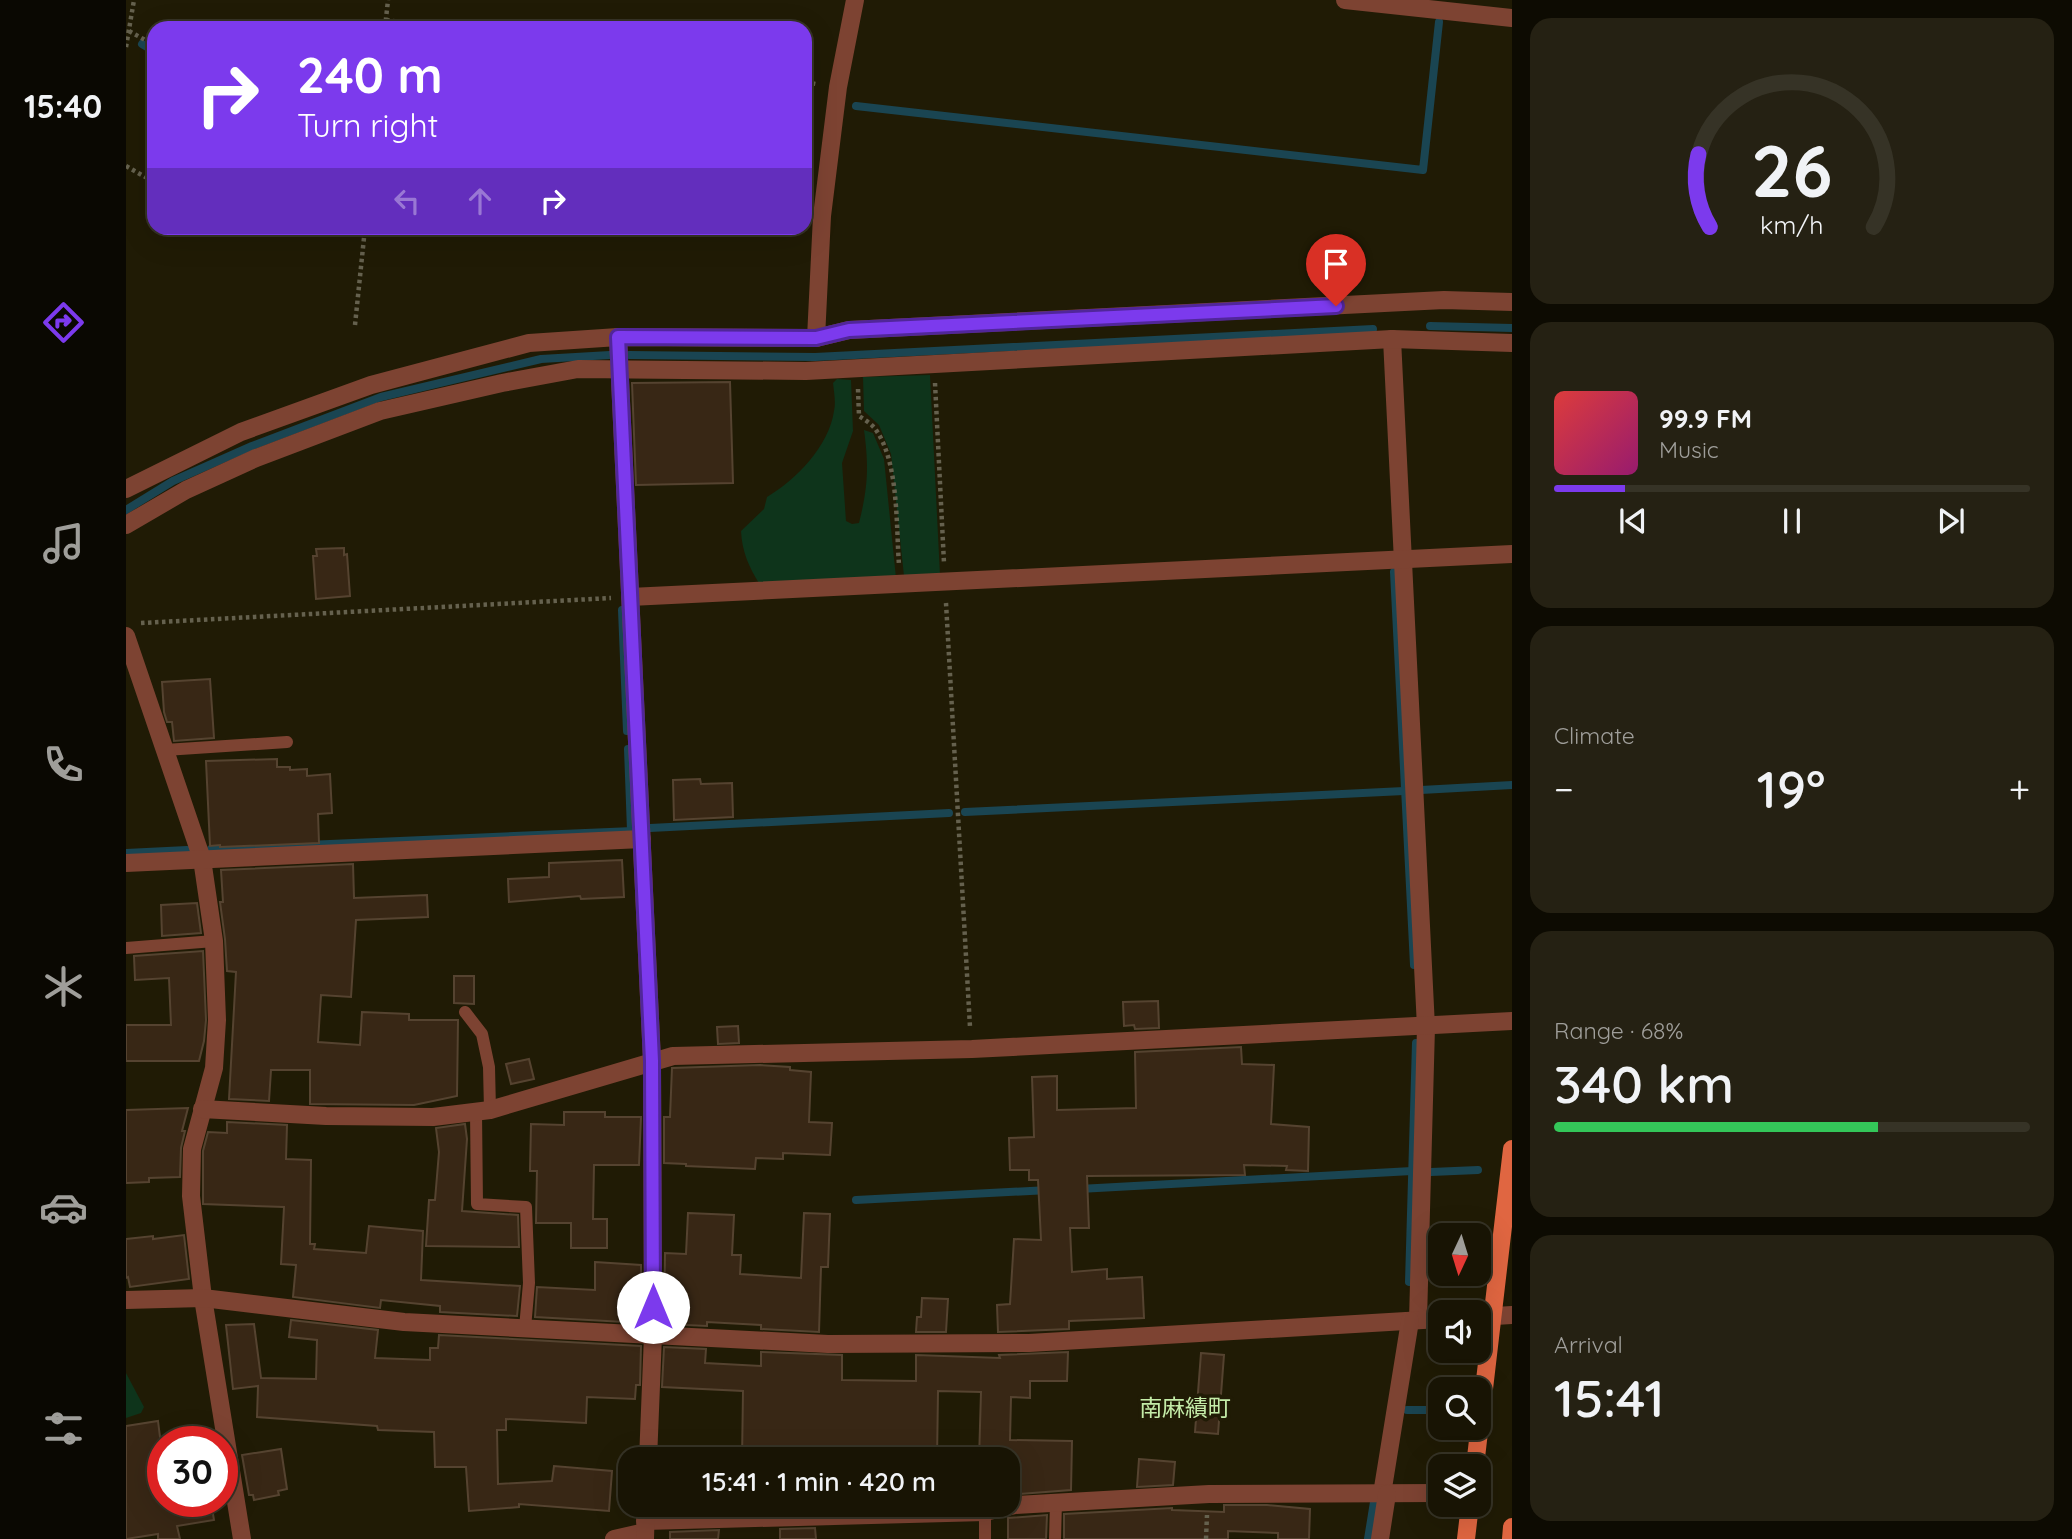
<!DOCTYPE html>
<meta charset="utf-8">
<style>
:root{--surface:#181404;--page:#252113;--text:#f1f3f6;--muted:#9f9e9a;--line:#363326;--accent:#7c3aed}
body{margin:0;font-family:Quicksand,"Noto Sans JP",sans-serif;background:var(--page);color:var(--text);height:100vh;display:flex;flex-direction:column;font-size:26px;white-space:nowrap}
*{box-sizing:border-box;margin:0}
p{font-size:23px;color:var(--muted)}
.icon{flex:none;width:38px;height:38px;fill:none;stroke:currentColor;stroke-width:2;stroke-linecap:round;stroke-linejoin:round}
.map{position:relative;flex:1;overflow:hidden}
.drawer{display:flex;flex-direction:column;gap:18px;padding:18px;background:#0d0b02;width:560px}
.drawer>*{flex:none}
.banner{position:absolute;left:21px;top:21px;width:665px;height:214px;border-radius:21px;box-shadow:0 7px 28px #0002,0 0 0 2px var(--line);background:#7c3aed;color:#fff;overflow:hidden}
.needle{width:46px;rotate:184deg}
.controls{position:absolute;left:1302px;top:1223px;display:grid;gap:14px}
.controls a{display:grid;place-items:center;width:63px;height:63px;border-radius:14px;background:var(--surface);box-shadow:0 7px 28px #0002,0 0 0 2px var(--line);font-size:35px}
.speed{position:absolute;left:21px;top:1426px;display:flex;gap:14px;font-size:35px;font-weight:700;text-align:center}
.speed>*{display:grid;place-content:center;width:91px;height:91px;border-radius:50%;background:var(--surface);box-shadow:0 7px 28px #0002,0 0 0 2px var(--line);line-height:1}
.speed .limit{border:10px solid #d22;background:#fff;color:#111}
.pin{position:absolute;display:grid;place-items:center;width:60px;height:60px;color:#fff;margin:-72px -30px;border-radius:50% 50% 50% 0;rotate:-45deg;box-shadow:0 0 7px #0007}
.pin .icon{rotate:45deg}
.me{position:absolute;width:77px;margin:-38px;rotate:0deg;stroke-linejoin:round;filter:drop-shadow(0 0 5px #0008)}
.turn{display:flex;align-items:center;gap:24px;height:147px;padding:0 35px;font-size:32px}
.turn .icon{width:91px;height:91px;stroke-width:2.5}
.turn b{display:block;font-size:49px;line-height:60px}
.lanes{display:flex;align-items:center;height:66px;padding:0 35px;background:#0003;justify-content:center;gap:35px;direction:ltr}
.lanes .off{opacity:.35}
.big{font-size:52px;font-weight:600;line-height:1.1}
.drawer .card{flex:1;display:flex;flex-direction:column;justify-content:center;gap:10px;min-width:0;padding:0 24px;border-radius:21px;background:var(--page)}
.drawer .dial{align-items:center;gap:0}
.dial svg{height:182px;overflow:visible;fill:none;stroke:var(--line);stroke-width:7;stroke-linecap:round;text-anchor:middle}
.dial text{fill:var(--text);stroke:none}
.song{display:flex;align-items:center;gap:21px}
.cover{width:84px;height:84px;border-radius:10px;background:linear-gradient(135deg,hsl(0 70% 55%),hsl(320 70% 35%))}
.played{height:7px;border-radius:4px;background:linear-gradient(90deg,var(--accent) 15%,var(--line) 15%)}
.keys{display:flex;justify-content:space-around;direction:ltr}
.heat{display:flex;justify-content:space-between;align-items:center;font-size:38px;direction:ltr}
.charge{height:10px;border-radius:5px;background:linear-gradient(90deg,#34c759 68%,var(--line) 0)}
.trip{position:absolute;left:492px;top:1447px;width:402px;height:70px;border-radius:21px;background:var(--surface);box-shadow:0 7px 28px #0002,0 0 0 2px var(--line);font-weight:600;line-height:70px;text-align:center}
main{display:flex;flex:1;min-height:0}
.tabs{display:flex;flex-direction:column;width:126px;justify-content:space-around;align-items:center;background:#0a0802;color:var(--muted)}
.tabs .icon{width:49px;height:49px}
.tabs .selected{color:var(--accent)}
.tabs b{font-size:32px;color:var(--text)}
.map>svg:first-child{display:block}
.green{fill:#0e341b}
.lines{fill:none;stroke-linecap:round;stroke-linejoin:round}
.stream{stroke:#1a4552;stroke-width:8}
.building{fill:#382715;stroke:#554330;stroke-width:2}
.path{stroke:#65614e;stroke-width:4.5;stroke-dasharray:3.5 3.5;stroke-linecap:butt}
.service{stroke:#7d4332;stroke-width:12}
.minor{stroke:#7d4332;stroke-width:18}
.primary{stroke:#e06641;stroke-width:18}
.route-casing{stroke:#51269a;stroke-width:18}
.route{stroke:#7c3aed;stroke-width:12}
.labels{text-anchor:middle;stroke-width:7;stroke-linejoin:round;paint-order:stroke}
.quarter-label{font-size:23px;fill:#c4eca8;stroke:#201b05}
</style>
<main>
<nav class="tabs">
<b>15:40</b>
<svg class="icon selected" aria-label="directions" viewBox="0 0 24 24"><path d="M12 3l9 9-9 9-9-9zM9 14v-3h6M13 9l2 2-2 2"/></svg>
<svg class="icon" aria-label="music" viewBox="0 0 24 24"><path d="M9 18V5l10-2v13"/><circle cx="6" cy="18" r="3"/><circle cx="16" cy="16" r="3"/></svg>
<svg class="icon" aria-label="phone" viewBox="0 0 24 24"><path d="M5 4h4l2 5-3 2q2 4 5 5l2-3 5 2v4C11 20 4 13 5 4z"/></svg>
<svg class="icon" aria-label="climate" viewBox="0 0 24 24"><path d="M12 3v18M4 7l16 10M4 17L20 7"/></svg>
<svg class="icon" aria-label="car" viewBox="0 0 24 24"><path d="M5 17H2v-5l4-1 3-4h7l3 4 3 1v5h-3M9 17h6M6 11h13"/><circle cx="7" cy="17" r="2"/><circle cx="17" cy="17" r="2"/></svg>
<svg class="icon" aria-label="filters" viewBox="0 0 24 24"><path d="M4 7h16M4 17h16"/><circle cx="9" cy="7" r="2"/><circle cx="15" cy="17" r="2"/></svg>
</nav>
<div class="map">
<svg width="1386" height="1539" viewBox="0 0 1386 1539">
<rect width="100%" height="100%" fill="#201b05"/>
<g class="green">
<polygon points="804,375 814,575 778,576 765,454 753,425 738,411 737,377"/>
<path d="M 711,379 L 725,380 L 727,431 L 716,463 L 720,521 L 726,524 L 733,523 C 742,487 743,467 738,430 L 747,433 L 758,459 L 770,578 L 634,585 C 623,567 616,552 615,531 L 638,509 L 641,497 C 670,480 703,446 708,411 C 710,403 708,392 707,383 Z"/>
<polygon points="0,1373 18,1407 15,1413 0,1418"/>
</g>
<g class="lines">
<g class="stream">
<polyline points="16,44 28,51"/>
<polyline points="730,106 1297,170 1313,22"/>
<polyline points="528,228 573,230"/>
<polyline points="1304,326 1386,328"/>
<polyline points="503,355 689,357 1247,329"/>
<polyline points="0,510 47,481 126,446 255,397 415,359 484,355"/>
<polyline points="1268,572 1288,965"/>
<polyline points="496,610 501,731"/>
<polyline points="502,749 505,830"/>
<polyline points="1295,790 1386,785"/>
<polyline points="839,812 1278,791"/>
<polyline points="524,828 823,813"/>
<polyline points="85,849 507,831"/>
<polyline points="0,853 61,850"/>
<polyline points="1305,1172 1352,1170"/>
<polyline points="953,1189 1286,1171"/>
<polyline points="730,1200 923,1190"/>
<polyline points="1283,1282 1290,1043"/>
<polyline points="1281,1410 1314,1410"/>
<polyline points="1242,1539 1248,1502"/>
</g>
</g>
<g class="building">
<polygon points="604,382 607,483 510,485 506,383"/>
<polygon points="218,548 218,555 221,554 224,596 190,599 187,556 191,556 190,549"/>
<polygon points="84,679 88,738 48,741 46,722 41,722 38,712 36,682"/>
<polygon points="151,759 151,767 164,767 164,770 181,769 181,776 204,774 206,813 192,814 193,843 94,847 94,845 84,846 80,761"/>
<polygon points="574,779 575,784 606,783 607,817 548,820 547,780"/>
<polygon points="496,860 498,897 455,899 454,896 383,902 382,879 423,877 423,863"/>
<polygon points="227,864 228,898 301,895 302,917 230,920 225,997 195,995 192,1042 234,1045 236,1012 283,1014 283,1020 332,1020 331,1096 288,1105 184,1104 184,1070 145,1070 143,1101 103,1099 110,972 101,971 99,939 94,902 97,902 95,870"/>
<polygon points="71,903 75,933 36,936 35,905"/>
<polygon points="77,951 80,1020 78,1041 73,1061 0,1061 0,1025 45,1025 43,978 9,980 8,956"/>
<polygon points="328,976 348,976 348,1004 328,1003"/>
<polygon points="1032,1001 1033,1028 1009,1029 1008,1025 998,1026 997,1002"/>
<polygon points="612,1026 613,1043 592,1044 591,1027"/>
<polygon points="1115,1047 1116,1064 1148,1065 1145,1124 1183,1127 1182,1171 1160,1170 1161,1166 1118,1165 1119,1175 961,1176 963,1228 944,1228 946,1272 981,1269 981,1279 1016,1277 1018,1318 943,1321 943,1329 872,1332 871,1305 884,1304 888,1239 915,1240 912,1180 903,1180 903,1170 884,1170 883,1138 908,1137 906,1077 931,1076 931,1110 1010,1108 1009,1052"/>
<polygon points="403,1059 408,1079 385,1084 380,1064"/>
<polygon points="634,1065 664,1067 664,1070 685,1072 683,1122 706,1123 704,1155 657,1153 657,1159 630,1158 629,1169 560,1166 560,1164 538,1163 538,1117 544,1117 546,1068"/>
<polygon points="62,1108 56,1131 59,1131 55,1148 54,1177 23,1178 23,1182 0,1183 0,1110"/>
<polygon points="438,1112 479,1112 479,1117 515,1117 513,1165 468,1165 467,1219 481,1219 481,1248 445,1248 445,1223 410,1223 411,1171 404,1171 405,1124 438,1125"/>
<polygon points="101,1122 161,1125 160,1159 185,1160 184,1244 189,1244 188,1249 240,1253 243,1226 297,1231 295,1280 394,1286 391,1316 314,1312 314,1306 255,1300 254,1308 167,1297 170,1265 155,1264 158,1207 77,1204 77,1151 82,1132 101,1133"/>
<polygon points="339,1124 341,1139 336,1211 392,1215 393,1247 300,1246 303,1200 309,1200 313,1152 310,1128"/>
<polygon points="562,1213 608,1215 606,1255 615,1255 614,1274 675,1278 678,1213 704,1214 702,1267 695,1267 693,1332 635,1329 635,1325 581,1322 581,1326 538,1324 539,1253 560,1254"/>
<polygon points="58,1235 63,1279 4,1287 2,1277 0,1278 0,1239 27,1236 27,1239"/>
<polygon points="469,1262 515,1265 516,1323 409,1317 411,1287 469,1290"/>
<polygon points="796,1298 822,1299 820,1332 790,1332 791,1317 795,1317"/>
<polygon points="165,1320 252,1330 249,1358 304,1360 304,1348 312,1348 313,1335 515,1346 514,1385 510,1385 509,1399 461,1397 460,1423 380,1419 380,1430 371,1430 372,1484 426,1481 428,1466 486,1471 483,1511 393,1504 393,1507 343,1511 340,1467 309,1467 308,1432 252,1430 251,1426 131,1417 132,1386 107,1389 100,1325 128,1324 135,1378 190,1379 191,1340 163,1337"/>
<polygon points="538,1347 580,1349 579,1363 635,1366 635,1352 716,1355 716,1380 790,1381 790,1355 874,1358 873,1355 942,1352 941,1381 904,1381 904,1398 885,1397 884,1440 946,1441 945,1490 882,1495 882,1460 853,1460 855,1392 812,1391 811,1460 616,1460 617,1391 536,1387"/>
<polygon points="1075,1353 1098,1355 1092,1434 1069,1432"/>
<polygon points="32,1421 34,1437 37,1437 37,1502 85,1502 88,1520 51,1526 54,1539 32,1539 32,1534 0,1539 0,1426"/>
<polygon points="155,1449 161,1489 152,1491 153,1495 128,1500 127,1495 123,1495 116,1455"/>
<polygon points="1013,1459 1049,1462 1047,1485 1011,1487"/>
<polygon points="542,1505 595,1505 594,1508 542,1509"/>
<polygon points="1098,1505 1141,1505 1184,1509 1183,1539 1152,1539 1152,1533 1102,1531 1102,1539 938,1539 938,1514 1046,1508 1046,1510 1098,1512"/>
<polygon points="921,1515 920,1539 882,1539 882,1518"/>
<polygon points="689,1528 690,1539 654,1539 654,1529"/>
<polygon points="593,1530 592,1539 544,1539 544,1532"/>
</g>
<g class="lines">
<g class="path">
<polyline points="260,20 314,28"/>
<polyline points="259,28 262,0"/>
<polyline points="3,31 28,45"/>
<polyline points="0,47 8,0"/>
<polyline points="679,82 690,84"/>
<polyline points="0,166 28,182"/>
<polyline points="110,228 121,234"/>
<polyline points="229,325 239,228"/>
<polyline points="809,383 818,563"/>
<path d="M 732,389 L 733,416 C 739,420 746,424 750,430 C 773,463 770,526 773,565"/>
<polyline points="820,603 844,1027"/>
<polyline points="15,623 485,598"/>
<polyline points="1080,1539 1081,1515"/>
</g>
<g class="service">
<polyline points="39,750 161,742"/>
<polyline points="0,948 88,941"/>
<polyline points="339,1012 356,1034 363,1067 364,1110"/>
<polyline points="350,1112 351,1204 400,1207 403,1283 399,1328"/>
<polyline points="859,1512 859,1539"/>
<polyline points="929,1539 930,1502"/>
</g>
<g class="minor">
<polyline points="1219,0 1386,18"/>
<polyline points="492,337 526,1061 527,1335 522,1460"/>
<polyline points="690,338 696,216 712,87 729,0"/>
<polyline points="1266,339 1300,1027 1292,1320"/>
<polyline points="0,489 115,432 245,385 403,343 492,337 690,338 723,330 1318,300 1386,302"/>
<polyline points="0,525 60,490 130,458 254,411 376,383 452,369 680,371 1266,339 1386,343"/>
<polyline points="504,597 1386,554"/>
<polyline points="0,636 76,859 88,941 91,1020 88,1068 66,1149 65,1196 77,1298 116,1539"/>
<polyline points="0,863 516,839"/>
<polyline points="76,1109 200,1116 307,1117 364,1110 547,1056 846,1049 1386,1021"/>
<polyline points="0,1300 77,1298 278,1322 702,1344 903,1343 1314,1319"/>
<polyline points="1353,1317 1386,1315"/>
<polyline points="1256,1494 1284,1321"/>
<polyline points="519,1521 859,1512 889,1505 1083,1494 1314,1493"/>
<polyline points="488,1539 519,1532"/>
<polyline points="519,1539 520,1505"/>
<polyline points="1254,1539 1261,1494"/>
</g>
<g class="primary">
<polyline points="1349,1466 1386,1149"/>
<polyline points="1340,1539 1344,1505"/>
<polyline points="1385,1539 1386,1527"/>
</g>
</g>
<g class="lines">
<g class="route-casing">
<polyline id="route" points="527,1307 526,1061 492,337 690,338 723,330 1210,306"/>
</g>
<use href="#route" class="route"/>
</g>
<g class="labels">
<g class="quarter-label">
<text x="1059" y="1416">南麻績町</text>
</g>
</g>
</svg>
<div class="controls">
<a><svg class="needle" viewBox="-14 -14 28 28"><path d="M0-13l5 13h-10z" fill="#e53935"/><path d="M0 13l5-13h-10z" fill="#9f9e9a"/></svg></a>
<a><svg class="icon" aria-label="sound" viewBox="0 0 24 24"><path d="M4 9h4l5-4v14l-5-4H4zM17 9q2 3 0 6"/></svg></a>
<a><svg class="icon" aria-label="search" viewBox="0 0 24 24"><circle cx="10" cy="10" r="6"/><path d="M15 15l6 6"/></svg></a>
<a><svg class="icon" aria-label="layers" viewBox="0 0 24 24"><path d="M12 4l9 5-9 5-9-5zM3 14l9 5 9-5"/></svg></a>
</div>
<div class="speed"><div class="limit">30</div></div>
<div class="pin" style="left:1210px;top:306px;background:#d93025"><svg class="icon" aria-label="arrive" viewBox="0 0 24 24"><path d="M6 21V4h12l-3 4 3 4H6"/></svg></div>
<svg class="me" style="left:527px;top:1307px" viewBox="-20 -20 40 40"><circle r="19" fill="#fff"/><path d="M0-13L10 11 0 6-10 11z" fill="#7c3aed"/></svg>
<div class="trip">15:41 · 1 min · 420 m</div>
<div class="banner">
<div class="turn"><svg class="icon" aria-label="right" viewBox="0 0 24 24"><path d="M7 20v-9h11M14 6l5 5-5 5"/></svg><div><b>240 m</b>Turn right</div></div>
<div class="lanes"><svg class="icon off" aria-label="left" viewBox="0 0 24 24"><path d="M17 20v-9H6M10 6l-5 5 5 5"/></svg><svg class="icon off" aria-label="ahead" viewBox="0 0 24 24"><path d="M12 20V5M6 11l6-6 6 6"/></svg><svg class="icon" aria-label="right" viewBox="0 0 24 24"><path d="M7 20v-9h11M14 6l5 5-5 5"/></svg></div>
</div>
</div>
<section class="drawer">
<div class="card dial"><svg viewBox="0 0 100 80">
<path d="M14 69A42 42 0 1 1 86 69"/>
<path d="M14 69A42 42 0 0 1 9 37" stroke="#7c3aed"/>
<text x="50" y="56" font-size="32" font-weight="700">26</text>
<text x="50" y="72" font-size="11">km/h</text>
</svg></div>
<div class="card">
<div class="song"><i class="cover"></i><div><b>99.9 FM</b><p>Music</p></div></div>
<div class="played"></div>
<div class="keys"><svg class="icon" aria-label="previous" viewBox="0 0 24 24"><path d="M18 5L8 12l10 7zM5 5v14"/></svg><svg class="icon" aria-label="pause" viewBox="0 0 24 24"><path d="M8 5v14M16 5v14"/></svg><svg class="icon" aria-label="next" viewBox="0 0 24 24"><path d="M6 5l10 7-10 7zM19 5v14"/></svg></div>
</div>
<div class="card"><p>Climate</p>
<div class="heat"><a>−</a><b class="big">19°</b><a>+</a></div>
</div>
<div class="card"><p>Range · 68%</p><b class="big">340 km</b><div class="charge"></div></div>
<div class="card"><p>Arrival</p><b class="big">15:41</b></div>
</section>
</main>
